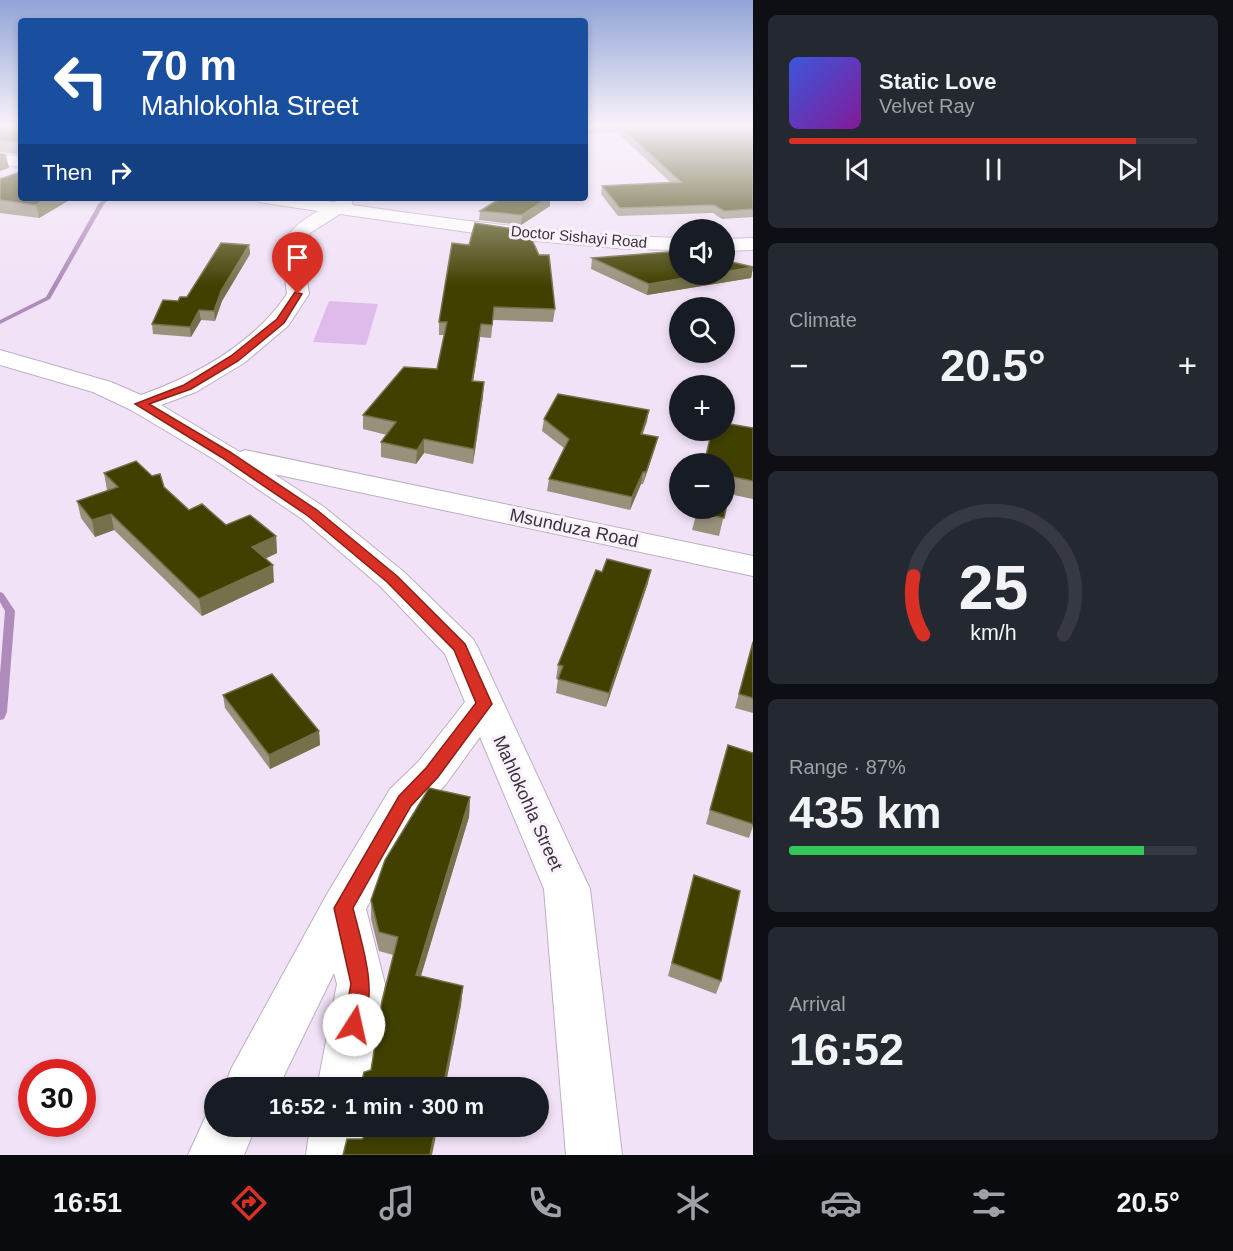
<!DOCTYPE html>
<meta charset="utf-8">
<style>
:root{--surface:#171b24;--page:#242831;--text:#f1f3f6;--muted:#9ea1a6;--line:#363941;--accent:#d93025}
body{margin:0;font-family:Arial,sans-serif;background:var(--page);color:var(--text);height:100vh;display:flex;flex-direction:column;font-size:22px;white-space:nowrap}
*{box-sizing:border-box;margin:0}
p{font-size:20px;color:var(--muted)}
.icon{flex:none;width:33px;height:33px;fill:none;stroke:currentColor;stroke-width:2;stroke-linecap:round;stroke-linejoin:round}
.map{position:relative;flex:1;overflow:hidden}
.drawer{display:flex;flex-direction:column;gap:15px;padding:15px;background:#0d0f14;width:480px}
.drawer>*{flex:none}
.guide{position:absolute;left:18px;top:18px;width:570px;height:183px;border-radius:6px;box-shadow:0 3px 9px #0003;background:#1a4fa0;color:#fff;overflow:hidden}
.fabs{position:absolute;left:669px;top:219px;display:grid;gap:12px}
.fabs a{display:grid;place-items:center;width:66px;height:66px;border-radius:50%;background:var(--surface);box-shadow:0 3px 9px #0003;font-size:30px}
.speed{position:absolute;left:18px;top:1059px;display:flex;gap:12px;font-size:30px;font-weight:700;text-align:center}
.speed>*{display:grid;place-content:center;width:78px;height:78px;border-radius:50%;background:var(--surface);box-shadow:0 3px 9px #0003;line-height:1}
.speed .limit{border:9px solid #d22;background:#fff;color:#111}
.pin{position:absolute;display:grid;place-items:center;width:51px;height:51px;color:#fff;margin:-62px -26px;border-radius:50% 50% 50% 0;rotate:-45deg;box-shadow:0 0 6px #0007}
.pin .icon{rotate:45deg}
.me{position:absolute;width:66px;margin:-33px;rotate:10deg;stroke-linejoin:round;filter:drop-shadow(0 0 4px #0008)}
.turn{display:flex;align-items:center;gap:21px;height:126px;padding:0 24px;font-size:27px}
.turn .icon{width:78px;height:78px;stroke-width:2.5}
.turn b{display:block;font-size:42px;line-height:51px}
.then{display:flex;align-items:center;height:57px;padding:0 24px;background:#0003;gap:12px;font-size:22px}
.big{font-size:45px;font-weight:700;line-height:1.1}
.drawer .card{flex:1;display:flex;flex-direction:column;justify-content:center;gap:9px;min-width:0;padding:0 21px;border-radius:9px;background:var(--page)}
.drawer .dial{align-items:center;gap:0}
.dial svg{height:156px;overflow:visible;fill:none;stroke:var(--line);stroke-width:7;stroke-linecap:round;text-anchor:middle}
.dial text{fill:var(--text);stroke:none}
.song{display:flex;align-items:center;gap:18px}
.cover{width:72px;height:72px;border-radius:9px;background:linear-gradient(135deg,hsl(230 70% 55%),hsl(290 70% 35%))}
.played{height:6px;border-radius:3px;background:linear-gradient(90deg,var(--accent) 85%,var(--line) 85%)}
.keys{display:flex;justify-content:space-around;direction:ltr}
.heat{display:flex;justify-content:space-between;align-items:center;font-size:33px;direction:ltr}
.charge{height:9px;border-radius:4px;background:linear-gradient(90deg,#34c759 87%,var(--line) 0)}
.trip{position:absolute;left:204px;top:1077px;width:345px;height:60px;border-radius:30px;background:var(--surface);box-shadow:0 3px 9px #0003;font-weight:700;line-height:60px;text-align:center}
.menu{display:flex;height:96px;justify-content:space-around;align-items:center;background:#090b0e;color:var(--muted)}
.menu .icon{width:42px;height:42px}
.menu .current{color:var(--accent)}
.menu b{font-size:27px;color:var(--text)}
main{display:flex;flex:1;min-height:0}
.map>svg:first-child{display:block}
.green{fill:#debbeb}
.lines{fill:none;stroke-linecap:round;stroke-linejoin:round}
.stream{fill:#ae8bbb;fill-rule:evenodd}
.minor-casing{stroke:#bdafc3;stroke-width:2}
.minor{fill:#fff;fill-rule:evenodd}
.wall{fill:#98917c}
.shaded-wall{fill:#75714a}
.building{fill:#404000;stroke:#75714a;stroke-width:1.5}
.route{fill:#d93025;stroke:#8d1f18;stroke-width:1.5}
.labels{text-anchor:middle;stroke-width:6;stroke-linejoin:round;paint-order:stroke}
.far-street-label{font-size:15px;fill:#39333b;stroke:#fbf1fe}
.street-label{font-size:18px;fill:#39333b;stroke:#fbf1fe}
</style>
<main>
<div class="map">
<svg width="753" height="1155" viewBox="0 0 753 1155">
<rect width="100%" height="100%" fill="#f1e2f7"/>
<polygon class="green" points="329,301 378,304 366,345 313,342"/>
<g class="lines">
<g class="stream">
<polygon points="106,198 111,198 104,204 50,299 0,324 0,320 46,297 99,203"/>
<polygon points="0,592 3,593 15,611 7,712 4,719 0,720 0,674 5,611 0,602"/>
</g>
<g class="minor-casing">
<g id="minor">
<polygon points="0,154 21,157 21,167 0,164"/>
<path d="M 256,198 L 304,198 L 334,202 L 344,198 L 351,200 L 353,205 C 461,221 570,235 680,238 L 680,250 L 628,249 L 524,240 L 340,214 L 310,233 L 302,247 L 309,294 L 288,326 L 244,363 L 196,392 L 161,405 L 240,452 L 245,450 L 753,556 L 753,576 L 274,474 L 324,507 L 404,572 L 473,639 L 478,648 L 590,889 L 622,1155 L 566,1155 L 544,889 L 480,737 L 446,784 L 420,813 L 366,909 L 385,984 L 369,1088 L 317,1088 L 337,984 L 334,973 L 278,1088 L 224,1088 L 231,1069 L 327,894 L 390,789 L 418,762 L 465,702 L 445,654 L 380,586 L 302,519 L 215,460 L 131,410 L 93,392 L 0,365 L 0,350 L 111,382 L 141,395 C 197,375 253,344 287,294 C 282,247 274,237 318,211 L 265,203 L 259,202 Z"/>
<polygon points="753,238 753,250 724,251 724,239"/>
<polygon points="214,1105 214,1126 256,1126 244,1155 188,1155 210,1107"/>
<polygon points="310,1126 364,1126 362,1155 306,1155"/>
</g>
</g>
<use href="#minor" class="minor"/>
</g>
<g class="wall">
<polygon points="0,125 21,125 21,155 0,152"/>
<polygon points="585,125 753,125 753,217 722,219 713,213 618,216 601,194 602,186 671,183 617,132 585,134"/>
<polygon points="0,179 21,198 73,198 39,218 0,213"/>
<polygon points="496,198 550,198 550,206 521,225 479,220 480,211 497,200"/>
<polygon points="249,245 250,254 222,301 215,321 201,320 191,337 153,334 152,324 178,301 187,297"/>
<polygon points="539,255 555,309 553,322 493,320 491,338 480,337 473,381 483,396 473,464 424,453 416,464 381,457 381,442 387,435 363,429 363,415 437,369 444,335 439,335 439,322"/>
<polygon points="592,258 753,267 753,268 751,278 647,295 591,269"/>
<polygon points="544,419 647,421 642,434 655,448 643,484 641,484 630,510 547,491 549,479 564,448 542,431"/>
<polygon points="753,428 753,499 729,494 719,536 692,530 698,508 724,464"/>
<polygon points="104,473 164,487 189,510 226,525 276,536 277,553 265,559 274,582 202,616 114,530 95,537 81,518 77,501 108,491 107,490"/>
<polygon points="648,583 606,707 556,693 558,679 556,679 558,665"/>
<polygon points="753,641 753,713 735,708"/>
<polygon points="223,695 319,731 320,745 270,769 225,708"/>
<polygon points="728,745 753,753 753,826 749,838 706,824"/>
<polygon points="470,797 469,817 421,976 463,986 461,1005 445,1088 360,1088 371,1070 393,955 379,951 371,919 371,900"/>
<polygon points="694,875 721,981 716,994 668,976"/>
</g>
<g class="shaded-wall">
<polygon points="6,155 9,168 0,171 0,157"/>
<polygon points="47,198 73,198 39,218 36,205"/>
<polygon points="548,198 550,198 550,206 521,225 522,215"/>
<polygon points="249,245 250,254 222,301 215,321 214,311 221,291"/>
<polygon points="753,267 751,278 647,295 649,284 708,274 724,274 724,272"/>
<polygon points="199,310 201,320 191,337 190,327"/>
<polygon points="481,324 480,337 471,395 472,381"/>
<polygon points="484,382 483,396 473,464 474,449"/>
<polygon points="649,410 647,421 639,445 641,434"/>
<polygon points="658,437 655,448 643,484 646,472"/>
<polygon points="424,439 424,453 416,464 417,450"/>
<polygon points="643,472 641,484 630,510 632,497"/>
<polygon points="111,514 114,530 95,537 92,520"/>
<polygon points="276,536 277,553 253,564 252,547"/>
<polygon points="273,565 274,582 202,616 199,599"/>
<polygon points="651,570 648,583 606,707 609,693"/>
<polygon points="319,731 320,745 270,769 269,755"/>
<polygon points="470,797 469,817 415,995 416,975"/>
<polygon points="463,986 461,1005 445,1088 443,1088"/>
<polygon points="436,1126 438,1126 432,1155 430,1155"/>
</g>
<g class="building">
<polygon points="0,125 21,125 21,148 19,142 0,140"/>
<polygon points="585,125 616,125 585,127"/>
<polygon points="618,125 753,125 753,209 724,211 714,205 620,208 602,186 681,182"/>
<polygon points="0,154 6,155 0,157"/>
<polygon points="20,172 21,172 21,198 47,198 36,205 0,200 0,179"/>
<polygon points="501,198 548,198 522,215 480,211"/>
<polygon points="475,223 528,231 539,255 549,255 555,309 494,307 492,325 481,324 472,381 484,382 474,449 424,439 417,450 381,442 396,422 363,415 404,367 437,369 447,322 439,322 452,243 469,245"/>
<polygon points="221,243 249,245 221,291 214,311 199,310 190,327 152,324 163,300 178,301 180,297 187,297"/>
<polygon points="680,251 680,274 708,274 649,284 592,258"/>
<polygon points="724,260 753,267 724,272"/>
<polygon points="558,394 649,410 641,434 658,437 646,472 643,472 632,497 549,479 569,439 544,419"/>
<polygon points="724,423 753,428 753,481 733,477 724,518 697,512 698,508 724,508 724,464 704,464 712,430 724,430"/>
<polygon points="136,461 152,476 160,474 164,487 189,510 202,504 226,525 250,515 276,536 252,547 273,565 199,599 111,514 92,520 77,501 118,487 104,473"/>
<polygon points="607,559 651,570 609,693 558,679 563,666 558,665 596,570 602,572"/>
<polygon points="753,642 753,698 739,694"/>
<polygon points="272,674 319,731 269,755 223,695"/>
<polygon points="728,745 753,753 753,824 710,810"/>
<polygon points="429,788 470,797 416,975 463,986 443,1088 360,1088 364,1072 371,1070 382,1001 398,937 379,932 371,900 385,860"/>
<polygon points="694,875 740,891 721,981 672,963"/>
<polygon points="365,1126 436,1126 430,1155 343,1155 347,1139 362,1139 364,1137"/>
</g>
<linearGradient id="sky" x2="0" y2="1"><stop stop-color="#91a4d6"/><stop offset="0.44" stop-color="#f9f2fb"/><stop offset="1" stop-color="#f9f2fb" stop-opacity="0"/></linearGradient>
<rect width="753" height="286" fill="url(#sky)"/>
<path class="route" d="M 295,292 L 302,294 L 284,323 L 238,361 L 191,389 L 149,404 L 230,452 L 317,510 L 397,576 L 465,644 L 492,704 L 438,777 L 411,806 L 353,908 C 363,949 379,991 361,1032 L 354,1035 L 346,1032 L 343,1025 L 351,984 L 334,908 L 399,796 L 426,768 L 476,703 L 454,650 L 387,582 L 308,516 L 221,457 L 135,404 L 184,385 L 231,356 L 277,319 Z"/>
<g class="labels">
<g class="far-street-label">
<text transform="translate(579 237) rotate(5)" y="5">Doctor Sishayi Road</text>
</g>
<g class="street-label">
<text transform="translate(574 528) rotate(12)" y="6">Msunduza Road</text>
<text transform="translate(528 803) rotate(66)" y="6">Mahlokohla Street</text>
</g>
</g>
</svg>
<div class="fabs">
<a><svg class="icon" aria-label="sound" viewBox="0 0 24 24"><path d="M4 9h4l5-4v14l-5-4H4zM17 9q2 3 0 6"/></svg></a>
<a><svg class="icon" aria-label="search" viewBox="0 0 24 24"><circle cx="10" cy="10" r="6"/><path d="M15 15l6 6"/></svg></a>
<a>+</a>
<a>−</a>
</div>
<div class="speed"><div class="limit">30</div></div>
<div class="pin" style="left:298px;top:294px;background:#d93025"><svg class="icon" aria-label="arrive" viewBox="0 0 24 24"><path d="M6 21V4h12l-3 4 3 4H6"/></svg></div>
<svg class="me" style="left:354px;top:1025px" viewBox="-20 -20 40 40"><circle r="19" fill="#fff"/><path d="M0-13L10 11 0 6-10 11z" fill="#d93025"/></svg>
<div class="trip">16:52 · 1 min · 300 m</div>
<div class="guide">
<div class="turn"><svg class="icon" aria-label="left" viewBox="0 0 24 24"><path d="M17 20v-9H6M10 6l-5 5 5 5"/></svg><div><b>70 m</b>Mahlokohla Street</div></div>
<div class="then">Then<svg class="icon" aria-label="right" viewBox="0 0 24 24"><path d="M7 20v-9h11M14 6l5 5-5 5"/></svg></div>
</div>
</div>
<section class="drawer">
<div class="card">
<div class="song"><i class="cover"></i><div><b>Static Love</b><p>Velvet Ray</p></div></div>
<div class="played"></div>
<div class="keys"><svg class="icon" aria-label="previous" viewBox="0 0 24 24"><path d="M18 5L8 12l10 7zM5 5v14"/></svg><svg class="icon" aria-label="pause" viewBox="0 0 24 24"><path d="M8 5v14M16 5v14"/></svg><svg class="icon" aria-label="next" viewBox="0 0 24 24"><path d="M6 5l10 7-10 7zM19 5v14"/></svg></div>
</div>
<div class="card"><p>Climate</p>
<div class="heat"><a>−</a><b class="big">20.5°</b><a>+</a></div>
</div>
<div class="card dial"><svg viewBox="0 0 100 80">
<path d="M14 69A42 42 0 1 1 86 69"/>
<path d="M14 69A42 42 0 0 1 9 39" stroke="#d93025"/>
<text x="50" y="56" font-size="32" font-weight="700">25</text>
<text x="50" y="72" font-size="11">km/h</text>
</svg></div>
<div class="card"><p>Range · 87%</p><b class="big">435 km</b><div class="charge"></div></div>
<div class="card"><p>Arrival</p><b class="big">16:52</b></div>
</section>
</main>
<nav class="menu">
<b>16:51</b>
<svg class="icon current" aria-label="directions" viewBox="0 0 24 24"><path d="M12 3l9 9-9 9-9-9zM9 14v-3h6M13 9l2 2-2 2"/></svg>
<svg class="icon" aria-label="music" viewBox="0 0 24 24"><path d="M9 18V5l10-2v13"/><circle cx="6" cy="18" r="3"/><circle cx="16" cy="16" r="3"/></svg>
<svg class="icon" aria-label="phone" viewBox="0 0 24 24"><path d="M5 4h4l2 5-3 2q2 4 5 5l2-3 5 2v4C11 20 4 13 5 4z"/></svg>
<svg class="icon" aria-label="climate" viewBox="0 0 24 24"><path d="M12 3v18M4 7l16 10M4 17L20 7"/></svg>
<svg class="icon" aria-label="car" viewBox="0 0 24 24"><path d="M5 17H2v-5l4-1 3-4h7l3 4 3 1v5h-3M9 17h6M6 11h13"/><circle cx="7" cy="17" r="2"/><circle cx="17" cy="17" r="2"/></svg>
<svg class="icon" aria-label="filters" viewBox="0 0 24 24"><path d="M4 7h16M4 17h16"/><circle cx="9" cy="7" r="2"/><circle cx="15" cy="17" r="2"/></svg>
<b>20.5°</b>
</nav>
